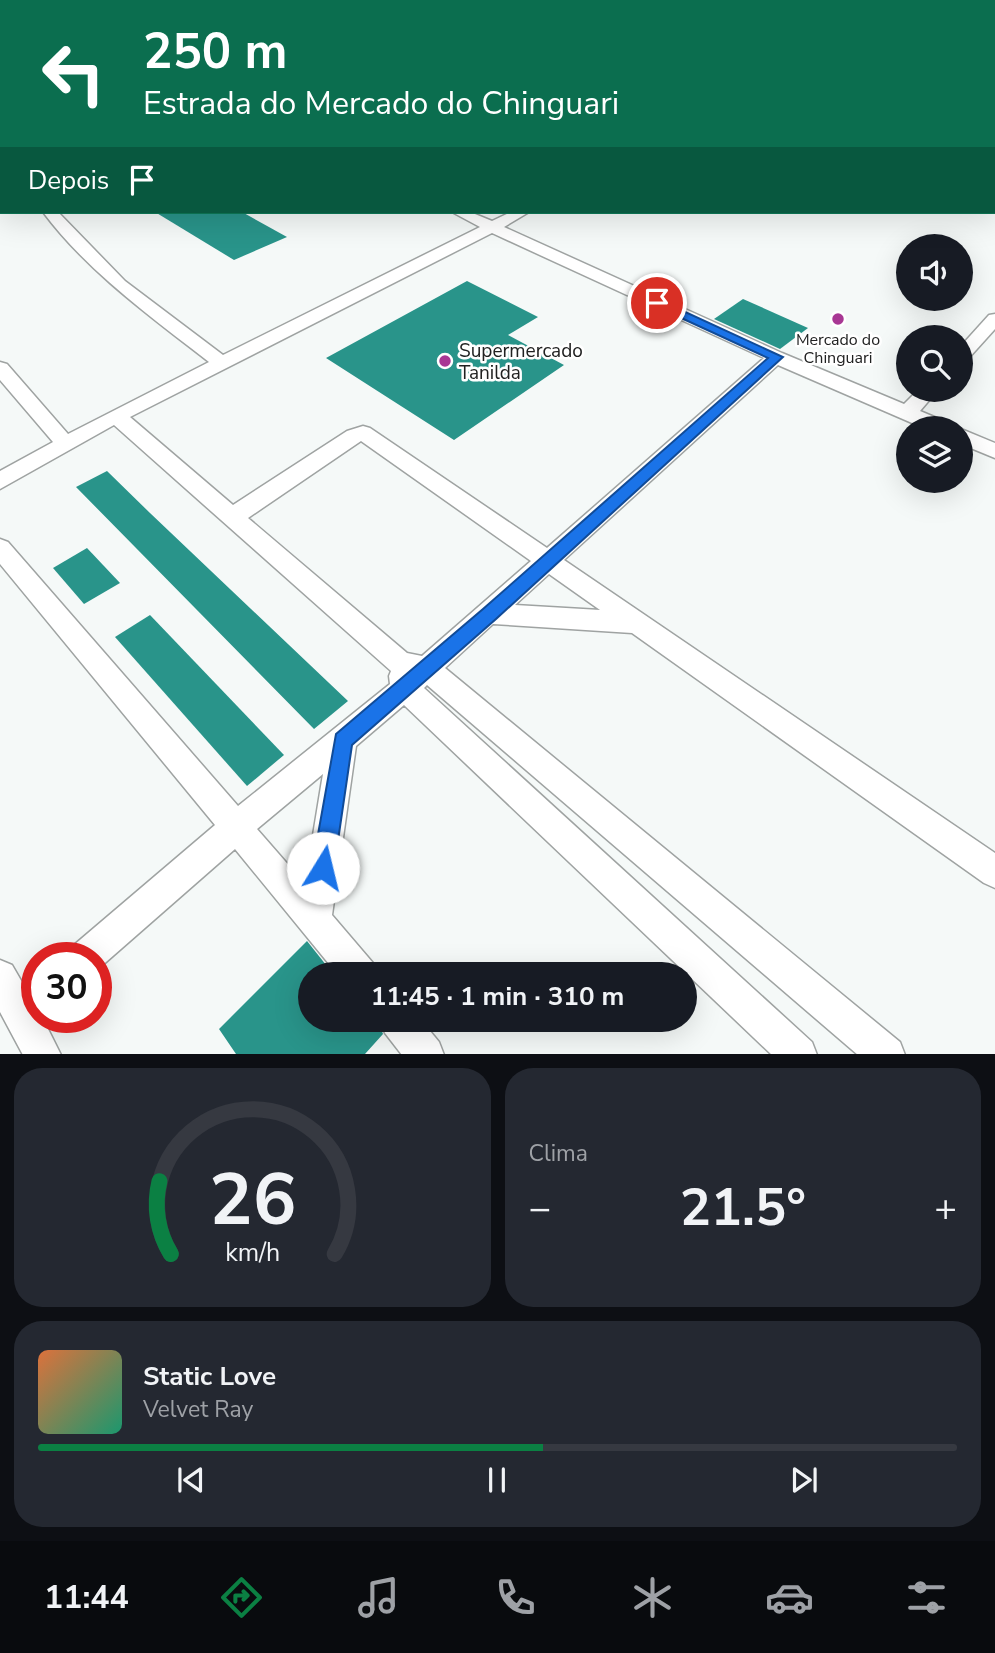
<!DOCTYPE html>
<html lang="pt">
<meta charset="utf-8">
<style>
:root{--surface:#171b24;--page:#242831;--text:#f1f3f6;--muted:#9ea1a6;--line:#363941;--accent:#0b8043}
body{margin:0;font-family:"Nunito Sans",sans-serif;background:var(--page);color:var(--text);height:100vh;display:flex;flex-direction:column;font-size:26px;white-space:nowrap}
*{box-sizing:border-box;margin:0}
p{font-size:23px;color:var(--muted)}
.icon{flex:none;width:38px;height:38px;fill:none;stroke:currentColor;stroke-width:2;stroke-linecap:round;stroke-linejoin:round}
.map{position:relative;height:1054px;overflow:hidden}
.drawer{display:flex;flex-direction:column;gap:14px;padding:14px;background:#0d0f14;flex:1}
.drawer>*{flex:none}
.top-card{position:absolute;left:0px;top:0px;width:996px;height:214px;box-shadow:0 7px 28px #0002;background:#0b6e4f;color:#fff;overflow:hidden}
.buttons{position:absolute;left:896px;top:234px;display:grid;gap:14px}
.buttons a{display:grid;place-items:center;width:77px;height:77px;border-radius:50%;background:var(--surface);box-shadow:0 7px 28px #0002;font-size:35px}
.speed{position:absolute;left:21px;top:942px;display:flex;gap:14px;font-size:35px;font-weight:700;text-align:center}
.speed>*{display:grid;place-content:center;width:91px;height:91px;border-radius:50%;background:var(--surface);box-shadow:0 7px 28px #0002;line-height:1}
.speed .limit{border:10px solid #d22;background:#fff;color:#111}
.pin{position:absolute;display:grid;place-items:center;width:60px;height:60px;color:#fff;margin:-30px;border:4px solid #fff;border-radius:50%;box-shadow:0 2px 7px #0007}
.me{position:absolute;width:77px;margin:-38px;rotate:9deg;stroke-linejoin:round;filter:drop-shadow(0 0 5px #0008)}
.turn{display:flex;align-items:center;gap:24px;height:147px;padding:0 28px;font-size:32px}
.turn .icon{width:91px;height:91px;stroke-width:2.5}
.turn b{display:block;font-size:49px;line-height:60px}
.then{display:flex;align-items:center;height:66px;padding:0 28px;background:#0003;gap:14px;font-size:26px}
.big{font-size:52px;font-weight:700;line-height:1.1}
.drawer .card{flex:1;display:flex;flex-direction:column;justify-content:center;gap:10px;min-width:0;padding:0 24px;border-radius:28px;background:var(--page)}
.drawer .dial{align-items:center;gap:0}
.dial svg{height:182px;overflow:visible;fill:none;stroke:var(--line);stroke-width:7;stroke-linecap:round;text-anchor:middle}
.dial text{fill:var(--text);stroke:none}
.song{display:flex;align-items:center;gap:21px}
.cover{width:84px;height:84px;border-radius:10px;background:linear-gradient(135deg,hsl(20 70% 55%),hsl(160 70% 35%))}
.played{height:7px;border-radius:4px;background:linear-gradient(90deg,var(--accent) 55%,var(--line) 55%)}
.keys{display:flex;justify-content:space-around;direction:ltr}
.heat{display:flex;justify-content:space-between;align-items:center;font-size:38px;direction:ltr}
.drawer .tiles{flex:1;display:grid;gap:14px;grid-template-columns:1fr 1fr}
.card:last-child{grid-column:span 2}
.trip{position:absolute;left:298px;top:962px;width:399px;height:70px;border-radius:35px;background:var(--surface);box-shadow:0 7px 28px #0002;font-weight:700;line-height:70px;text-align:center}
.tab-bar{display:flex;height:112px;justify-content:space-around;align-items:center;background:#090b0e;color:var(--muted)}
.tab-bar .icon{width:49px;height:49px}
.tab-bar .selected{color:var(--accent)}
.tab-bar b{font-size:32px;color:var(--text)}
.map>svg:first-child{display:block}
.lines{fill:none;stroke-linecap:round;stroke-linejoin:round}
.stream{stroke:#5abeb2;stroke-width:3.5}
.building{fill:#29948a}
.minor-casing{stroke:#9fa3a2;stroke-width:3}
.tertiary-casing{stroke:#9fa3a2;stroke-width:3}
.motorway-casing{stroke:#308078;stroke-width:4}
.minor{fill:#fff;fill-rule:evenodd}
.tertiary{fill:#fff;fill-rule:evenodd}
.motorway{fill:#39b3a7;fill-rule:evenodd}
.route{fill:#1a73e8;stroke:#114b97;stroke-width:2}
.poi-dot{fill:#a83794;stroke:#fff;stroke-width:2.5}
.labels{text-anchor:middle;stroke-width:5;stroke-linejoin:round;paint-order:stroke}
.far-poi-label{font-size:16px;fill:#202121;stroke:#fff}
.poi-label{font-size:19px;fill:#202121;stroke:#fff;text-anchor:start}
</style>
<div class="map">
<svg width="995" height="1055" viewBox="0 0 995 1055">
<rect width="100%" height="100%" fill="#f5f9f8"/>
<g class="lines">
<polyline class="stream" points="0,180 2,178"/>
</g>
<g class="building">
<polygon points="155,212 242,212 287,237 234,260"/>
<polygon points="467,281 538,317 508,335 564,365 454,440 326,358"/>
<polygon points="743,299 808,328 780,349 714,319"/>
<polygon points="107,471 150,513 348,701 314,729 76,487"/>
<polygon points="87,548 120,583 84,604 53,568"/>
<polygon points="150,615 284,755 247,786 115,637"/>
<polygon points="307,941 334,975 310,975 310,1020 378,1020 383,1034 365,1054 236,1054 219,1029"/>
</g>
<g class="lines">
<g class="minor-casing">
<g id="minor">
<polygon points="0,0 5,0 6,2 0,4"/>
<polygon points="94,0 111,0 93,2"/>
<polygon points="221,0 236,0 220,2"/>
<polygon points="365,0 377,0 378,2 366,2"/>
<polygon points="572,0 583,0 571,2"/>
<rect x="994" y="12" width="1" height="6"/>
<rect x="0" y="54" width="2" height="6"/>
<polygon points="2,136 2,144 0,145 0,137"/>
<path d="M 43,212 L 58,212 L 125,281 L 223,355 L 480,227 L 452,212 L 470,212 L 492,221 L 511,212 L 529,212 L 504,227 L 782,353 L 904,404 L 918,390 L 938,390 L 920,411 L 951,424 L 954,429 L 926,429 L 778,365 L 564,560 L 995,853 L 995,888 L 984,883 L 632,633 L 493,624 L 445,668 L 900,1042 L 905,1055 L 858,1055 L 427,685 L 424,688 L 812,1042 L 817,1055 L 772,1055 L 404,705 L 356,746 L 332,915 L 373,963 L 378,975 L 338,975 L 235,849 L 98,969 L 96,957 L 69,957 L 74,945 L 215,825 L 0,564 L 0,539 L 8,542 L 238,806 L 390,684 L 389,676 L 391,671 L 114,425 L 0,489 L 0,471 L 53,442 L 0,380 L 0,362 L 7,364 L 68,434 L 209,362 C 150,316 88,272 43,212 ZM 492,233 L 764,358 L 547,548 L 370,428 L 363,426 L 347,431 L 233,505 L 130,417 ZM 361,441 L 531,561 L 422,656 L 407,653 L 248,518 ZM 549,574 L 600,610 L 515,605 ZM 323,774 L 305,884 L 257,829 Z"/>
<polygon points="995,314 995,329 967,360 961,361 961,346 989,315"/>
<polygon points="961,429 995,443 995,458 961,444"/>
<polygon points="0,960 12,965 37,1008 37,1017 42,1017 61,1055 23,1055 0,1012"/>
<polygon points="380,1020 421,1020 439,1042 444,1055 402,1055 385,1033"/>
</g>
</g>
<g class="tertiary-casing">
<polygon id="tertiary" points="927,0 940,0 925,2"/>
</g>
<g class="motorway-casing">
<g id="motorway">
<polygon points="666,0 685,0 686,2 667,2"/>
<rect x="994" y="95" width="1" height="12"/>
</g>
</g>
<use href="#minor" class="minor"/>
<use href="#tertiary" class="tertiary"/>
<use href="#motorway" class="motorway"/>
</g>
<polygon class="route" points="657,299 783,357 496,619 352,745 334,868 331,876 323,879 315,876 312,868 336,734 483,609 768,358 653,305 653,300"/>
<g class="poi-dot">
<circle cx="838" cy="319" r="7"/>
<circle cx="445" cy="361" r="7"/>
</g>
<g class="labels">
<g class="far-poi-label">
<text x="838" y="345">Mercado do<tspan x="838" dy="18">Chinguari</tspan></text>
</g>
<g class="poi-label">
<text x="459" y="357">Supermercado<tspan x="459" dy="22">Tanilda</tspan></text>
</g>
</g>
</svg>
<div class="buttons">
<a><svg class="icon" aria-label="sound" viewBox="0 0 24 24"><path d="M4 9h4l5-4v14l-5-4H4zM17 9q2 3 0 6"/></svg></a>
<a><svg class="icon" aria-label="search" viewBox="0 0 24 24"><circle cx="10" cy="10" r="6"/><path d="M15 15l6 6"/></svg></a>
<a><svg class="icon" aria-label="layers" viewBox="0 0 24 24"><path d="M12 4l9 5-9 5-9-5zM3 14l9 5 9-5"/></svg></a>
</div>
<div class="speed"><div class="limit">30</div></div>
<div class="pin" style="left:657px;top:303px;background:#d93025"><svg class="icon" aria-label="arrive" viewBox="0 0 24 24"><path d="M6 21V4h12l-3 4 3 4H6"/></svg></div>
<svg class="me" style="left:323px;top:868px" viewBox="-20 -20 40 40"><circle r="19" fill="#fff"/><path d="M0-13L10 11 0 6-10 11z" fill="#1a73e8"/></svg>
<div class="trip">11:45 · 1 min · 310 m</div>
<div class="top-card">
<div class="turn"><svg class="icon" aria-label="left" viewBox="0 0 24 24"><path d="M17 20v-9H6M10 6l-5 5 5 5"/></svg><div><b>250 m</b>Estrada do Mercado do Chinguari</div></div>
<div class="then">Depois<svg class="icon" aria-label="arrive" viewBox="0 0 24 24"><path d="M6 21V4h12l-3 4 3 4H6"/></svg></div>
</div>
</div>
<section class="drawer">
<div class="tiles">
<div class="card dial"><svg viewBox="0 0 100 80">
<path d="M14 69A42 42 0 1 1 86 69"/>
<path d="M14 69A42 42 0 0 1 9 37" stroke="#0b8043"/>
<text x="50" y="56" font-size="32" font-weight="700">26</text>
<text x="50" y="72" font-size="11">km/h</text>
</svg></div>
<div class="card"><p>Clima</p>
<div class="heat"><a>−</a><b class="big">21.5°</b><a>+</a></div>
</div>
<div class="card">
<div class="song"><i class="cover"></i><div><b>Static Love</b><p>Velvet Ray</p></div></div>
<div class="played"></div>
<div class="keys"><svg class="icon" aria-label="previous" viewBox="0 0 24 24"><path d="M18 5L8 12l10 7zM5 5v14"/></svg><svg class="icon" aria-label="pause" viewBox="0 0 24 24"><path d="M8 5v14M16 5v14"/></svg><svg class="icon" aria-label="next" viewBox="0 0 24 24"><path d="M6 5l10 7-10 7zM19 5v14"/></svg></div>
</div>
</div>
</section>
<nav class="tab-bar">
<b>11:44</b>
<svg class="icon selected" aria-label="directions" viewBox="0 0 24 24"><path d="M12 3l9 9-9 9-9-9zM9 14v-3h6M13 9l2 2-2 2"/></svg>
<svg class="icon" aria-label="music" viewBox="0 0 24 24"><path d="M9 18V5l10-2v13"/><circle cx="6" cy="18" r="3"/><circle cx="16" cy="16" r="3"/></svg>
<svg class="icon" aria-label="phone" viewBox="0 0 24 24"><path d="M5 4h4l2 5-3 2q2 4 5 5l2-3 5 2v4C11 20 4 13 5 4z"/></svg>
<svg class="icon" aria-label="climate" viewBox="0 0 24 24"><path d="M12 3v18M4 7l16 10M4 17L20 7"/></svg>
<svg class="icon" aria-label="car" viewBox="0 0 24 24"><path d="M5 17H2v-5l4-1 3-4h7l3 4 3 1v5h-3M9 17h6M6 11h13"/><circle cx="7" cy="17" r="2"/><circle cx="17" cy="17" r="2"/></svg>
<svg class="icon" aria-label="filters" viewBox="0 0 24 24"><path d="M4 7h16M4 17h16"/><circle cx="9" cy="7" r="2"/><circle cx="15" cy="17" r="2"/></svg>
</nav>
